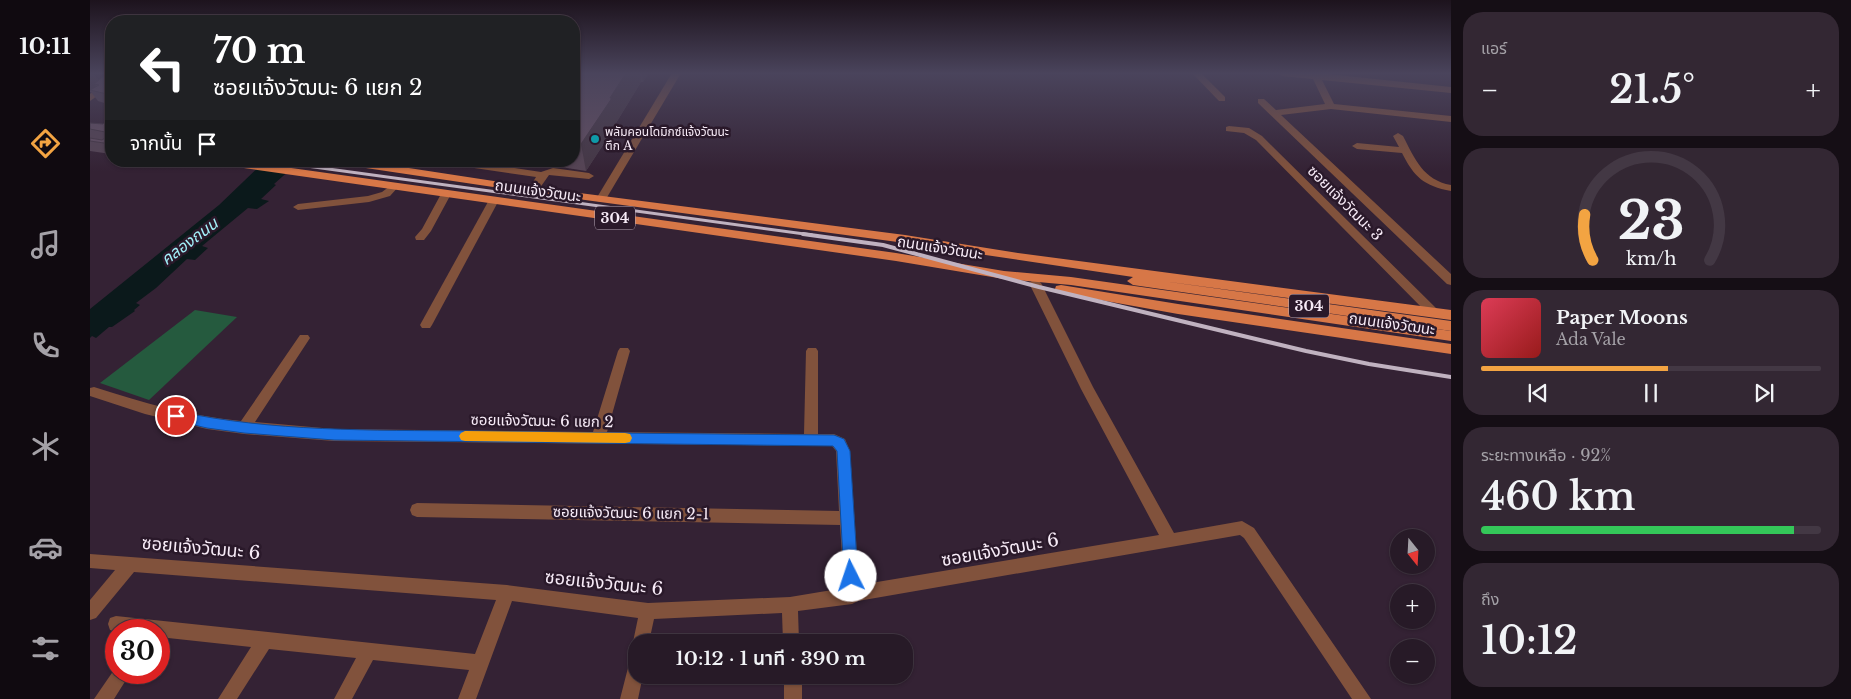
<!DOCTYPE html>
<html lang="th">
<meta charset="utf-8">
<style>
:root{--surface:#271a27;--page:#332733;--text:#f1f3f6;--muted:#a4a1a7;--line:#433844;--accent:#f3a442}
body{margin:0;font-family:"Libre Baskerville","Noto Sans Thai",serif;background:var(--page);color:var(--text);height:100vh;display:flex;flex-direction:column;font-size:19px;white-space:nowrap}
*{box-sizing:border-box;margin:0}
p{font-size:16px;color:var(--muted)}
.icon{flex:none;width:28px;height:28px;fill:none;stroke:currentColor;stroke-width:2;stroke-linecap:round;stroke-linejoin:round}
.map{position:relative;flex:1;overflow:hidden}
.details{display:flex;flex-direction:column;gap:12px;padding:12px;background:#150e15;width:400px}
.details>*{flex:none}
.hud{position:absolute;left:15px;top:15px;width:475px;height:152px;border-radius:20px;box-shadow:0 1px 4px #0004,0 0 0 1px var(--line);background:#202124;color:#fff;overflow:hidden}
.needle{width:32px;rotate:162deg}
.tools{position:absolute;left:1300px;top:529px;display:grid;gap:10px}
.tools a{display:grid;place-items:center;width:45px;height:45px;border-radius:50%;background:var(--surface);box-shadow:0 1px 4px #0004,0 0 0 1px var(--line);font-size:25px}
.speed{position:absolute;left:15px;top:619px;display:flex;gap:10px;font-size:25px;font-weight:700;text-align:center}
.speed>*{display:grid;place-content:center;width:65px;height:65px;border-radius:50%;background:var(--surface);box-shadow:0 1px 4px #0004,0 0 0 1px var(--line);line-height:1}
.speed .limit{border:8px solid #d22;background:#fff;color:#111}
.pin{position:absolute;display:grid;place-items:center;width:42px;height:42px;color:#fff;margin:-21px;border:2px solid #fff;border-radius:50%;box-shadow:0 1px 5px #0007}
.me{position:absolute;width:55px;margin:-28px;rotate:356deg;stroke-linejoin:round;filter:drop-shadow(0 0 4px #0008)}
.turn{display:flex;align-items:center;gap:18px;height:105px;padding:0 25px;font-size:22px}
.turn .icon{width:65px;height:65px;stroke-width:2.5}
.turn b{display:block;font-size:35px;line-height:42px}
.then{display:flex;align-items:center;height:48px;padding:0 25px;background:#0003;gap:10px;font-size:19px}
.big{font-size:38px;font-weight:600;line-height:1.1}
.details .widget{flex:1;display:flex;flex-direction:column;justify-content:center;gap:8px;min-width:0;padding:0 18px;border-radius:20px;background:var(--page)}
.details .dial{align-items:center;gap:0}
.dial svg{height:130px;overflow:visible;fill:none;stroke:var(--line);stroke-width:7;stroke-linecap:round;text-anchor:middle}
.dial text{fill:var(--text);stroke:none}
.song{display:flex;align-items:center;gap:15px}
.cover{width:60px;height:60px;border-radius:8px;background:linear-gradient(135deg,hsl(350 70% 55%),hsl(0 70% 35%))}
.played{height:5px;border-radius:2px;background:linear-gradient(90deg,var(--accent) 55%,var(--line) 55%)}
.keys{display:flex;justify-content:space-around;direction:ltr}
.heat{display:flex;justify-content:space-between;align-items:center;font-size:28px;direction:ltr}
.charge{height:8px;border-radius:4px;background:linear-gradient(90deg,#34c759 92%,var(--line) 0)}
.trip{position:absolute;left:538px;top:634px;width:285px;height:50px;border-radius:20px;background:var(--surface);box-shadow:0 1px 4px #0004,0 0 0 1px var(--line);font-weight:600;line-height:50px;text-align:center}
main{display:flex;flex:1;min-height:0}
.tabs{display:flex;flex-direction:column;width:90px;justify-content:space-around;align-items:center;background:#100a10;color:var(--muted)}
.tabs .icon{width:35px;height:35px}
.tabs .selected{color:var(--accent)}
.tabs b{font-size:22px;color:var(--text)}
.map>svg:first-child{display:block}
.green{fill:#255a3e}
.water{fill:#0b191b}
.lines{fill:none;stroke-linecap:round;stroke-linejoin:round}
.minor{fill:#81523c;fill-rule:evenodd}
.primary{fill:#d77747;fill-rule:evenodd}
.rail-far1{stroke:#c0b2c0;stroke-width:3}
.rail{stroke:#c0b2c0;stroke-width:4}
.wall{fill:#554454}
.shaded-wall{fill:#453745}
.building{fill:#634f62;stroke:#453745}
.route{fill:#1a73e8;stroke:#114b97}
.slow{fill:#f59e0b}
.culture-dot{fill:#0f9aa8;stroke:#2a192a;stroke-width:2}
.labels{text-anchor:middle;stroke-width:5;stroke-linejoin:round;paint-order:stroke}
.far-poi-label{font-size:12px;fill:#f7ebf7;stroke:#2a192a;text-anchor:start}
.shield{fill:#2a192a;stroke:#baacba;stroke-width:1}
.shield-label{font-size:14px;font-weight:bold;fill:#f7ebf7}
.street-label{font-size:15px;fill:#f7ebf7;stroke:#2a192a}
.water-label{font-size:16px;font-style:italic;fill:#a3f2fb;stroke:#2a192a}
.near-street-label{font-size:18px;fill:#f7ebf7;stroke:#2a192a}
</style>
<main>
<nav class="tabs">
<b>10:11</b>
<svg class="icon selected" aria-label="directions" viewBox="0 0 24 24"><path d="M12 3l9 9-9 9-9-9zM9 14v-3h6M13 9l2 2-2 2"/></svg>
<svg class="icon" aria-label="music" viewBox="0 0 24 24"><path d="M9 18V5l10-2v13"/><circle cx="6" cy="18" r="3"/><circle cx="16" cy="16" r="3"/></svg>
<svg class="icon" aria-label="phone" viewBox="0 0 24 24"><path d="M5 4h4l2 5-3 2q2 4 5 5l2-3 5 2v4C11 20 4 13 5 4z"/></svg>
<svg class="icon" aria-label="climate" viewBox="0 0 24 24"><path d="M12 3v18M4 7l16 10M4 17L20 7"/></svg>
<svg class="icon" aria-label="car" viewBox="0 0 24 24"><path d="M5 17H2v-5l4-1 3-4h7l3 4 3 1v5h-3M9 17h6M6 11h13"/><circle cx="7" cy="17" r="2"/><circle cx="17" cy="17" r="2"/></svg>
<svg class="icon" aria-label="filters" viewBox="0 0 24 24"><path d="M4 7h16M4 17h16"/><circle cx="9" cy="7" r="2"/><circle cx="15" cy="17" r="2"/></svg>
</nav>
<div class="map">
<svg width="1361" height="699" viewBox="0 0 1361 699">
<rect width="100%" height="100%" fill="#342234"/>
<polygon class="green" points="105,310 147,317 59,400 10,383"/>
<polygon class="water" points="175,161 210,161 184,184 186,185 171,199 179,201 167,209 158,208 112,246 118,248 105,260 97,259 66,288 46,303 50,305 44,310 45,311 22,327 19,327 6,338 2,336 0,338 0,309 129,205"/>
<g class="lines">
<g class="minor">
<polygon points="582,73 591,73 516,199 511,202 507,201 506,199"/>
<polygon points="1102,73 1111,73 1135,97 1135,101 1129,101"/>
<polygon points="1188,73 1228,73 1361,87 1361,93 1232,80 1244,104 1361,116 1361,122 1241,109 1191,115 1361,274 1361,285 1357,284 1168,103 1168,99 1174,99 1186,110 1235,104 1223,79 1192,76"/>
<polygon points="21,79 21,86 0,101 0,94"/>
<polygon points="1139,126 1159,128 1172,136 1347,309 1349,312 1347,315 1339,315 1166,140 1154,133 1136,131 1136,127"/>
<path d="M 1308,133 L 1313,136 C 1325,159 1333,180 1361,185 L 1361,191 C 1334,186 1324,177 1312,153 L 1267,149 L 1262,146 L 1267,143 L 1309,147 L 1303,136 Z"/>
<polygon points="352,161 379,161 451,172 463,168 499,173 504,176 499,179 459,175 447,192 443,193 438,190 446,177 357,164"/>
<polygon points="304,183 309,186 300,196 279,202 208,210 203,207 208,204 278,196 292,192"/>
<polygon points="356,191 361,194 341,231 334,240 326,240 325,237 332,229 351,194"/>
<polygon points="404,197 409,200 342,325 340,328 332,328 330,325 399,200"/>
<path d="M 945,279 L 951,283 L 1003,387 L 1084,533 L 1152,521 L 1164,528 L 1281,699 L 1262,699 L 1154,538 L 1150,535 L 768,601 L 762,604 L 708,611 L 709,642 L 693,642 L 692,613 L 564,619 L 559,642 L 546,642 L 546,648 L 543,642 L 548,618 L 422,601 L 386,699 L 368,699 L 379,670 L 283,660 L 262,699 L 244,699 L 266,658 L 179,649 L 147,699 L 128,699 L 161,647 L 69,637 L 69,630 L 26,630 L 26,632 L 20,630 L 18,624 L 20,618 L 26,616 L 385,654 L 406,600 L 44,572 L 6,618 L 0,620 L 0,600 L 25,570 L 0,568 L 0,554 L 417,585 L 558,603 L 700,597 L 754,588 L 750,525 L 327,517 L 322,515 L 320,510 L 322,505 L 327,503 L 749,511 L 746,451 L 742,446 L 244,441 L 154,434 L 117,429 L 55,414 L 0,396 L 0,388 L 4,387 C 53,403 100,416 151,421 L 210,335 L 218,335 L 220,338 L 165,422 L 244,429 L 503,432 L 528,351 L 530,348 L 538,348 L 540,351 L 517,432 L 714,434 L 716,351 L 718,348 L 726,348 L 728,351 L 728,434 L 744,434 L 755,439 L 760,451 L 769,585 L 1069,535 L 991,389 L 939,283 Z"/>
<polygon points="546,658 546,675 553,675 548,699 530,699 540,660"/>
<polygon points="26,667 26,672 41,672 24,699 4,699"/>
<rect x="694" y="675" width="18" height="24"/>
</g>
<g class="primary">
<polygon points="121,161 151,161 806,253 914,271 981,277 1361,331 1361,341 981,285 914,279 806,261 126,164"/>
<polygon points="244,161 273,161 443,187 815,235 928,253 1361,310 1361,320 1072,281 1361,321 1361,331 1043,285 1037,281 1043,277 815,243 443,193 249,164"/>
<polygon points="971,285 1088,304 1361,344 1361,354 1088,314 966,292 965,289 966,286"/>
</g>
<polyline class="rail-far1" points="180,161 722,235"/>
<polyline class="rail" points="713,234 793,245 949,287 1216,351 1279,364 1361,377"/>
</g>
<g class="wall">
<polygon points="0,73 9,80 21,75 21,105 8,101 1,92 0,92"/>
<polygon points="484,73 559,73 553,82 551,82 526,123 526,125 496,171 445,163 438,161 484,161"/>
<polygon points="21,117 21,154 0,151 0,129 13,124"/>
<polygon points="70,161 107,161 100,166"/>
</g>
<g class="shaded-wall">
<polygon points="536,73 550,73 551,82 526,123 526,125 496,171 491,144"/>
<polygon points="552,73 559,73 553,82"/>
<polygon points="4,74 11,84 4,84 7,87 0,90 0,76"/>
<polygon points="97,161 107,161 100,166"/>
</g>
<g class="building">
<polygon points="484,73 536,73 520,98 522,98 491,144 484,143"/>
<polygon points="15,75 21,75 21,95 0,90 9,85 4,84"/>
<polygon points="15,116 21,117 21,144 0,141 0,138 12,140 15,138 15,132 0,129 0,123 13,124 15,122"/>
</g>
<linearGradient id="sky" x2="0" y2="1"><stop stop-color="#1d131d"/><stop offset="0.43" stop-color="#4a445c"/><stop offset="1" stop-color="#4a445c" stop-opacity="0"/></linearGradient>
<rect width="1361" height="171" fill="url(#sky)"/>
<path class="route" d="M 86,411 C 182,432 282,430 380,431 C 501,433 623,434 744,435 L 754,439 L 760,451 L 768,576 L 766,581 L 761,583 L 756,581 L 754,576 L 747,451 L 743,446 L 244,440 L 154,433 L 117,428 L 82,420 L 80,416 L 82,412 Z"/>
<polygon class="slow" points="375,431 535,433 540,434 542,438 540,442 535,443 375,441 371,440 369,436 371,433"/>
<circle class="culture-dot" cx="505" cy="139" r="5"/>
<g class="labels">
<g class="far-poi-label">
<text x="515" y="136">พลัมคอนโดมิกซ์แจ้งวัฒนะ<tspan x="515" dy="14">ตึก A</tspan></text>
</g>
<g class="shield">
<rect x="505" y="206.5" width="40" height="23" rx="4"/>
<rect x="1199" y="294.5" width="40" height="23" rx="4"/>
</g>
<g class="shield-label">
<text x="525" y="223">304</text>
<text x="1219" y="311">304</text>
</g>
<g class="street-label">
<text transform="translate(448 191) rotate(8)" y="5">ถนนแจ้งวัฒนะ</text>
<text transform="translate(1255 203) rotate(45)" y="5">ซอยแจ้งวัฒนะ 3</text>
<text transform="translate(850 248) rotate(9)" y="5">ถนนแจ้งวัฒนะ</text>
<text transform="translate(1302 324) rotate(8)" y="5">ถนนแจ้งวัฒนะ</text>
<text transform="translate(452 421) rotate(1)" y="5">ซอยแจ้งวัฒนะ 6 แยก 2</text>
<text transform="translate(541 513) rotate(1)" y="5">ซอยแจ้งวัฒนะ 6 แยก 2-1</text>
</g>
<g class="water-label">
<text transform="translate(99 241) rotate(-37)" y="6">คลองถนน</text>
</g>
<g class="near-street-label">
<text transform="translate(111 548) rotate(5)" y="6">ซอยแจ้งวัฒนะ 6</text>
<text transform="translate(910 550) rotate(-10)" y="6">ซอยแจ้งวัฒนะ 6</text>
<text transform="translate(514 583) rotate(6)" y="6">ซอยแจ้งวัฒนะ 6</text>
</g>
</g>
</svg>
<div class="tools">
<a><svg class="needle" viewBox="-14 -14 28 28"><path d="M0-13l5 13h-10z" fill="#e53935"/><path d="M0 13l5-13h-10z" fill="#a4a1a7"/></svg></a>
<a>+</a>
<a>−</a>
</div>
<div class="speed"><div class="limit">30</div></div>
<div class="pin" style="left:86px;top:416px;background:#d93025"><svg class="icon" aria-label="arrive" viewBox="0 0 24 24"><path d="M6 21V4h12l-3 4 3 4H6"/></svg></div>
<svg class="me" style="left:761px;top:576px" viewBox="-20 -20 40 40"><circle r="19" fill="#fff"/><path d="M0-13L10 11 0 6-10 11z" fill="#1a73e8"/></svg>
<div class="trip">10:12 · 1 นาที · 390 m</div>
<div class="hud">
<div class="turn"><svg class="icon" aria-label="left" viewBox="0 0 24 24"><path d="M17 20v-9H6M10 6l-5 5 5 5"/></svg><div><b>70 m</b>ซอยแจ้งวัฒนะ 6 แยก 2</div></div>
<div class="then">จากนั้น<svg class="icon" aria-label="arrive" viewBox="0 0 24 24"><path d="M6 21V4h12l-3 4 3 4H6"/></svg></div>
</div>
</div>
<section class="details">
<div class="widget"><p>แอร์</p>
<div class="heat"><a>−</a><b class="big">21.5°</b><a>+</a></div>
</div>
<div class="widget dial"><svg viewBox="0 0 100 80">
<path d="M14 69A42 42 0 1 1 86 69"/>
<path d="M14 69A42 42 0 0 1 9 41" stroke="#f3a442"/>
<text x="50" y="56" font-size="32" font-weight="700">23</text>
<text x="50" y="72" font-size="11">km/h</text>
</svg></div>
<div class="widget">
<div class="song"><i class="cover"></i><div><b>Paper Moons</b><p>Ada Vale</p></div></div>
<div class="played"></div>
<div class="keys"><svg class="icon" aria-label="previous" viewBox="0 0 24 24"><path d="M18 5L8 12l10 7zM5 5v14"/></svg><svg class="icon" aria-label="pause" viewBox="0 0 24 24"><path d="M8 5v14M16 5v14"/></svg><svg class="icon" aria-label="next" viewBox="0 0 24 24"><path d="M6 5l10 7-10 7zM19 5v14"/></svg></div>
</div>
<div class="widget"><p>ระยะทางเหลือ · 92%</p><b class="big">460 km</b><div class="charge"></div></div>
<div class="widget"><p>ถึง</p><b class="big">10:12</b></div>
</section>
</main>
